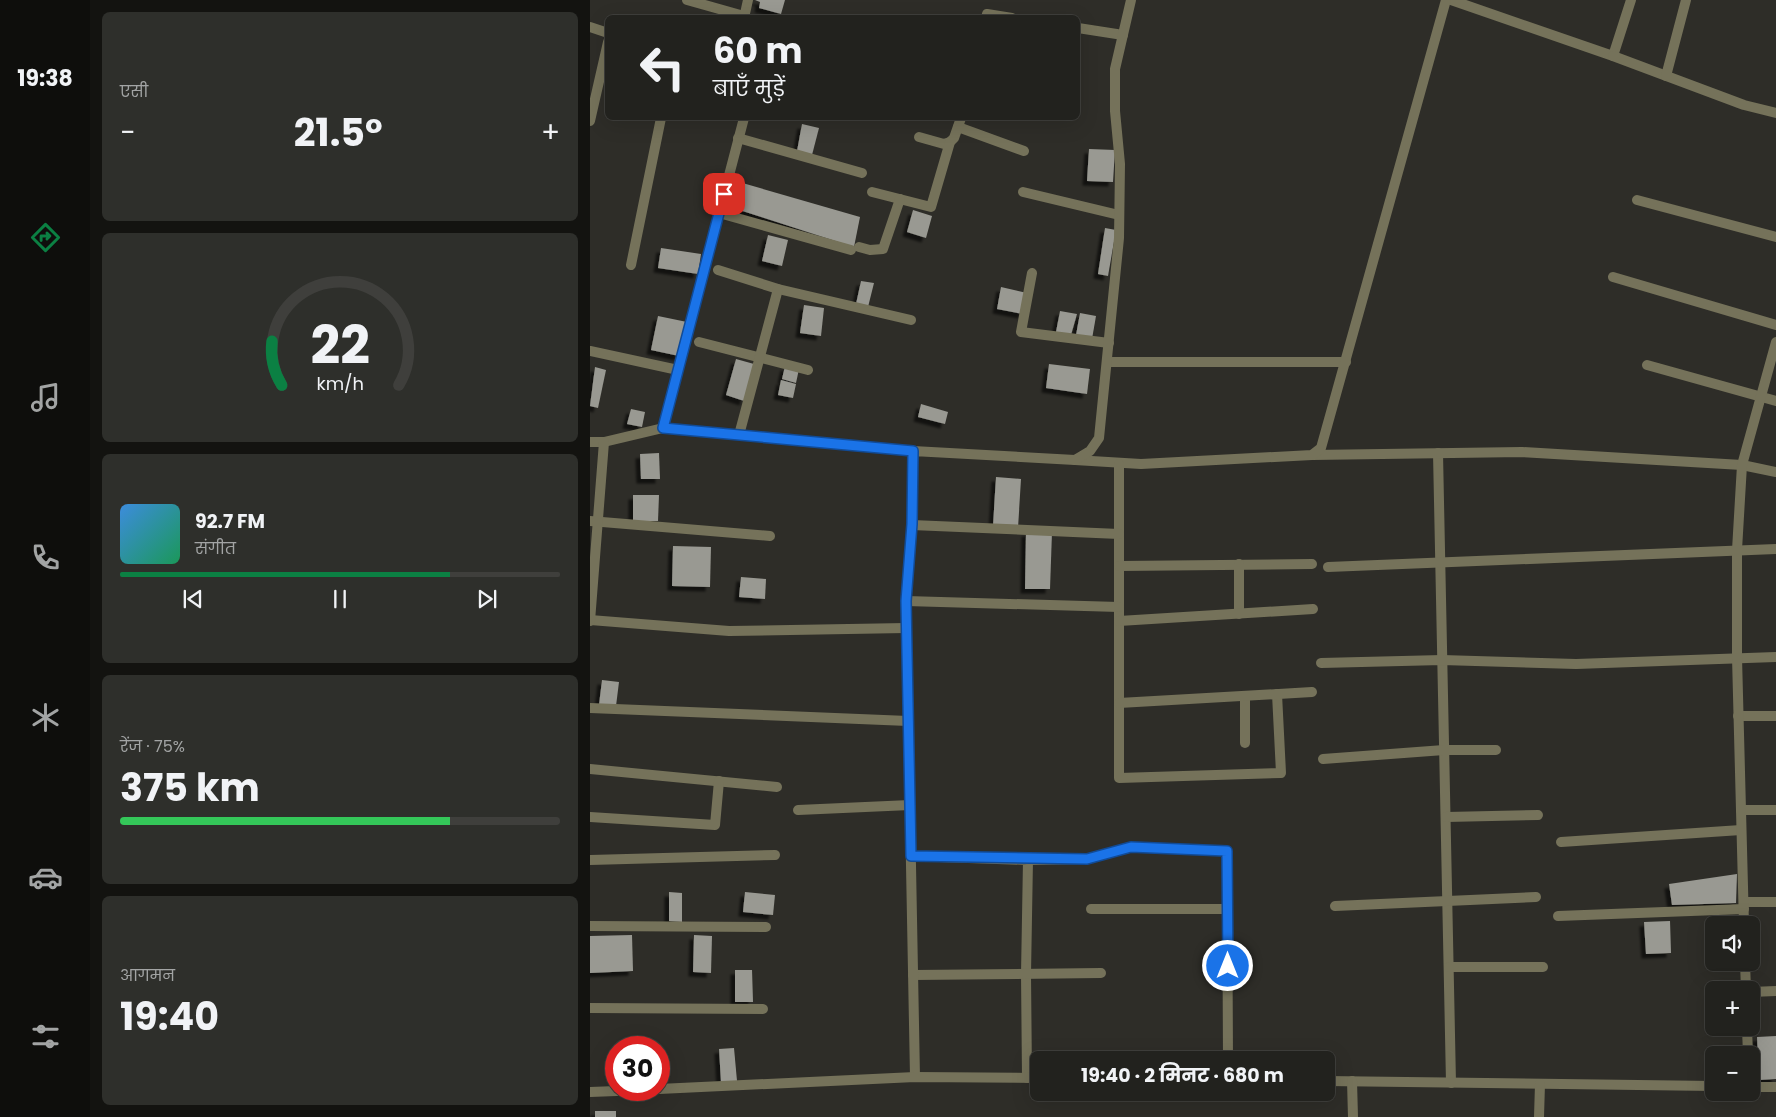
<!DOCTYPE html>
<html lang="hi">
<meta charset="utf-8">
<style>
:root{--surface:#22221e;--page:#2e2f2b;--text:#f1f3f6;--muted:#a2a4a4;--line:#3f3f3c;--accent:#0b8043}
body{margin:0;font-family:Poppins,"Noto Sans Devanagari",sans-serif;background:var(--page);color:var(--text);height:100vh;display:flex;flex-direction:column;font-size:19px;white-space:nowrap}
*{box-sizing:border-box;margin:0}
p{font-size:16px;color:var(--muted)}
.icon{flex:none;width:28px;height:28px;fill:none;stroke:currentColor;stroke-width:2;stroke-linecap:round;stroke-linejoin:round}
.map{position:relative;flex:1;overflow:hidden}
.panel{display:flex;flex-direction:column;gap:12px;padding:12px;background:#131310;width:500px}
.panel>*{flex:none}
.guide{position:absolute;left:15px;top:15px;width:475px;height:105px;border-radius:8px;box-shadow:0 5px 20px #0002,0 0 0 1px var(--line);background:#22221e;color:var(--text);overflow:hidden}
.tools{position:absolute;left:1115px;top:916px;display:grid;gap:10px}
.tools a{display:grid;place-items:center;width:55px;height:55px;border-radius:8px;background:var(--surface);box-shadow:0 5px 20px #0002,0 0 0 1px var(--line);font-size:25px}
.speed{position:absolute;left:15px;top:1036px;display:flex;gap:10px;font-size:25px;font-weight:700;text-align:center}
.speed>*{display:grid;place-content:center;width:65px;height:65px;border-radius:50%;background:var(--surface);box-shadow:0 5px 20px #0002,0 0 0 1px var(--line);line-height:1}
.speed .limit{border:8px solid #d22;background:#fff;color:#111}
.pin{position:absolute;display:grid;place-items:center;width:42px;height:42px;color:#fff;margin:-21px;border-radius:10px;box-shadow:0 2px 8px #0006}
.me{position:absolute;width:55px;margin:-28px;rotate:0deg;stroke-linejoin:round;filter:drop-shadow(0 0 4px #0008)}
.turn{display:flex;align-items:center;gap:18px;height:105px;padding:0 25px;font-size:22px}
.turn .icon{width:65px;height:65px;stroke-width:2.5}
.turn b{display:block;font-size:35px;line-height:42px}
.big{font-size:38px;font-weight:700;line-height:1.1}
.panel .card{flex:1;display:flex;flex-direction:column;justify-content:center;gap:8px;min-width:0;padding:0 18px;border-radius:8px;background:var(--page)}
.panel .dial{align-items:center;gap:0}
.dial svg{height:130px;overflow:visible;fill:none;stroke:var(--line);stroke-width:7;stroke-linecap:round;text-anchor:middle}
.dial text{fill:var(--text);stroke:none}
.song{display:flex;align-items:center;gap:15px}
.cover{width:60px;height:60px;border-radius:8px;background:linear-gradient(135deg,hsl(210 70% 55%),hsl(150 70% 35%))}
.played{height:5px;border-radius:2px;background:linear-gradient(90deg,var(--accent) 75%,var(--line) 75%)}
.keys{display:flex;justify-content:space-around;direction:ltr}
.heat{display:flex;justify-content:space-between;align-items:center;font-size:28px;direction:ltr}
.charge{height:8px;border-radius:4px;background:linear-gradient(90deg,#34c759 75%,var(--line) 0)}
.trip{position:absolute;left:440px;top:1051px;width:305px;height:50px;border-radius:8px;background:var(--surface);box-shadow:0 5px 20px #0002,0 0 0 1px var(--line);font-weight:700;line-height:50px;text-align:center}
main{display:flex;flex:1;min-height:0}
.menu{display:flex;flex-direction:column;width:90px;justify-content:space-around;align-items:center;background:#0e0e0c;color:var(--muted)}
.menu .icon{width:35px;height:35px}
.menu .on{color:var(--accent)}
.menu b{font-size:22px;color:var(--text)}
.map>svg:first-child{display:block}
.building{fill:#999992;filter:url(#shadow)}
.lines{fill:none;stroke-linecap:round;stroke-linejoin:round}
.minor{stroke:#75725a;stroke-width:10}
.route-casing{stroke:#114b97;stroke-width:12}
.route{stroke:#1a73e8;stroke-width:9}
</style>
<main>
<nav class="menu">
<b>19:38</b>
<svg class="icon on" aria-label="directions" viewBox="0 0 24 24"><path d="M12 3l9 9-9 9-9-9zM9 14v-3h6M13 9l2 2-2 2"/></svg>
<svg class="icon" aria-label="music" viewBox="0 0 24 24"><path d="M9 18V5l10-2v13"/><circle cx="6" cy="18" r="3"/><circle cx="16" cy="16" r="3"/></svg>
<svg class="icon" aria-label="phone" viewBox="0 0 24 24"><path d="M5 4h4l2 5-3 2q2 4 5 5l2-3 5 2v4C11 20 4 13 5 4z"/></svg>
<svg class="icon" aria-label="climate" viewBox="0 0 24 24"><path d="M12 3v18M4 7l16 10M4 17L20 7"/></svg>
<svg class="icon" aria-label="car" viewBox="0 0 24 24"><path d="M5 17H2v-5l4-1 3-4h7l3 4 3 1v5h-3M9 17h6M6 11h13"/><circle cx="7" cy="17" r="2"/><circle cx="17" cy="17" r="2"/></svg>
<svg class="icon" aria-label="filters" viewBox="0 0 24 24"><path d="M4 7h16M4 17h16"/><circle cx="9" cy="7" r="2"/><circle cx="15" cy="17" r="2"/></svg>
</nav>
<section class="panel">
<div class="card"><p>एसी</p>
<div class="heat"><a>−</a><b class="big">21.5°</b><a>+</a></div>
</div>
<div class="card dial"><svg viewBox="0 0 100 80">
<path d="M14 69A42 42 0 1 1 86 69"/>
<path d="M14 69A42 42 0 0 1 8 42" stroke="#0b8043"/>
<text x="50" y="56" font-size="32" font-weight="700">22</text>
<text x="50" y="72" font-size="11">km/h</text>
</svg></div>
<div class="card">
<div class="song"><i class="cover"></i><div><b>92.7 FM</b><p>संगीत</p></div></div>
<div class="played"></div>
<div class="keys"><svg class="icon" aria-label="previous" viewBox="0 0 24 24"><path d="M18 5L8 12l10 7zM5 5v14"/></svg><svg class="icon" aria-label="pause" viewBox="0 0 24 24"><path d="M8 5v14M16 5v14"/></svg><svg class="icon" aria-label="next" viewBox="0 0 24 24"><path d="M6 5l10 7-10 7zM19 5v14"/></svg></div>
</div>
<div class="card"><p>रेंज · 75%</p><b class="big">375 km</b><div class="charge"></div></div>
<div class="card"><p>आगमन</p><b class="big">19:40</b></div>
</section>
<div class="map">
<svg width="1186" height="1117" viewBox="0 0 1186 1117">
<defs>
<filter id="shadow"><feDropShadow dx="-4.5" dy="4.5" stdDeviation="1" flood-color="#0009"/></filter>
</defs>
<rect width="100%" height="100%" fill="#2e2d28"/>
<g class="building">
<polygon points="165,0 195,0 191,14 169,8 170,2"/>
<polygon points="212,124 229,128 222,155 207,151"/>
<polygon points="499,149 525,150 523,182 497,181"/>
<polygon points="149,182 270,217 264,247 140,207"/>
<polygon points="323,210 342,216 336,238 317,232"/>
<polygon points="515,228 526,230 518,276 508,274"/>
<polygon points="178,235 198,240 192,266 172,261"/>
<polygon points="71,248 111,254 108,274 68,268"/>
<polygon points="271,281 284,283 278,307 266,304"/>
<polygon points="411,287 437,293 433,314 407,309"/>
<polygon points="214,305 234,308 231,336 210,333"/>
<polygon points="470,311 487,314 481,335 466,332"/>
<polygon points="490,313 506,316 502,339 486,335"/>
<polygon points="68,316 97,322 89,356 61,350"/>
<polygon points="146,359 164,364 154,401 136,395"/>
<polygon points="459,364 500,369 497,394 456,388"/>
<polygon points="195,366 209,369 206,383 192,379"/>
<polygon points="5,367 16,370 8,408 0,406"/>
<polygon points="191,380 206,384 203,398 188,395"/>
<polygon points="331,404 358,412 355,424 328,417"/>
<polygon points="41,409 55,412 52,427 37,424"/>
<polygon points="69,453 70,479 51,479 50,454"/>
<polygon points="406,477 431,479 428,528 403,526"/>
<polygon points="43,495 69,495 68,521 43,521"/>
<polygon points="436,532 462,532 460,589 435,589"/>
<polygon points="83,546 121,547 120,587 82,586"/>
<polygon points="151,577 176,579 175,599 149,597"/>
<polygon points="12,680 29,682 26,706 9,705"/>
<polygon points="1147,874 1146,903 1082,905 1079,884"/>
<polygon points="79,892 92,893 92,922 79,921"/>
<polygon points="155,892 185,895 183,915 153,912"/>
<polygon points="1080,921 1081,953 1056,954 1054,922"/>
<polygon points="42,935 43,971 0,973 0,936"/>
<polygon points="104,935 122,936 121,973 103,972"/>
<polygon points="145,970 162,970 163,1002 145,1002"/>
<polygon points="1186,1036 1186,1079 1169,1080 1167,1037"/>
<polygon points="144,1048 147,1081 131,1082 129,1049"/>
<polygon points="69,1060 75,1060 76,1086 69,1086"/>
<rect x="5" y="1111" width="21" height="6"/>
</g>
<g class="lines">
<g class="minor">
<polyline points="97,0 154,16"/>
<polyline points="861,0 1023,56 1041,0"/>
<polyline points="154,18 158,0"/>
<polyline points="396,18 397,14 422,18"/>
<polyline points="0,27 18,33"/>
<polyline points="488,28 533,35"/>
<polyline points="1023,56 1154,105 1186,113"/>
<polyline points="1076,76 1096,0"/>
<polyline points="0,121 18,42"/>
<polyline points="368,127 434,151"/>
<polyline points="329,137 354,144 360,142"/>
<polyline points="148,138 272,173"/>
<polyline points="282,192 341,207 360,142 364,138 371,118"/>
<polyline points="433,192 529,215"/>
<polyline points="1047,200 1186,237"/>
<polyline points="129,213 261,250"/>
<polyline points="269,247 280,250 293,249 310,199"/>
<polyline points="41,265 71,118"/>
<polyline points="128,270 188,289 321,320"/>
<polyline points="442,273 431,332 519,343"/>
<polyline points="1023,277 1186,325"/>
<polyline points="109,342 218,370"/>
<polyline points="0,351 88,370"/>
<polyline points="518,362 756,362"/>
<polyline points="1057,365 1186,401"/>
<polyline points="73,428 154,118"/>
<polyline points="149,435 188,289"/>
<polyline points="0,442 14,442 73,428 323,451"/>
<polyline points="848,453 861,1083"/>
<polyline points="722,455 932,452 1152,465 1186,472"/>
<polyline points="485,460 551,464 722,455 731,448 856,0"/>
<polyline points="529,464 529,778 691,773 687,694"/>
<polyline points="0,521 180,536"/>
<polyline points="322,525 529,534"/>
<polyline points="529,566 722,564"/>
<polyline points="738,567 1186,549"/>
<polyline points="316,601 529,607"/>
<polyline points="649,614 649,564"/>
<polyline points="0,620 139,631 316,628"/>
<polyline points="0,621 14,442"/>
<polyline points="529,621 723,609"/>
<polyline points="731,663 852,660 986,664 1186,657"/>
<polyline points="655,696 655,743"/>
<polyline points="529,703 722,692"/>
<polyline points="0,708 318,721"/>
<polyline points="1148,716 1186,716"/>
<polyline points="733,759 854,750 906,750"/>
<polyline points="0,769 187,787"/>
<polyline points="208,810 320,805"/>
<polyline points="1151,810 1186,810"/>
<polyline points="0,817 125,825 129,781"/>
<polyline points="856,817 948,815"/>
<polyline points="971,842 1151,830"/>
<polyline points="321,856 438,860 436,974 437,1078"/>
<polyline points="0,860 185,855"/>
<polyline points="438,860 497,859 541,847 637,851 638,1060"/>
<polyline points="1154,902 1186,902"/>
<polyline points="745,906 946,897"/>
<polyline points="501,909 637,909"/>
<polyline points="968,916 1154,909"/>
<polyline points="1154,925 1147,657 1147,550 1152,465 1186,342"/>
<polyline points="0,926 176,927"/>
<polyline points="1155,962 1156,990"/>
<polyline points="859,967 953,967"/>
<polyline points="323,975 511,973"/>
<polyline points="1161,992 1186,991"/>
<polyline points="0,1008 173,1009"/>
<polyline points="1157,1028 1158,1055"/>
<polyline points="325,1077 316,601 322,525 323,451 485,460 500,451 509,438 529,238 530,164 525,111 525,69 541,0"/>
<polyline points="736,1081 1124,1086"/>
<polyline points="762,1081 763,1117"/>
<polyline points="1161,1087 1186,1087"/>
<polyline points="69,1089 325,1077 449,1078"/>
<polyline points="0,1092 53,1090"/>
<polyline points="949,1117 950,1084"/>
</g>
</g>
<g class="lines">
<g class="route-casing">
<polyline id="route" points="134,194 73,428 323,451 322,524 316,601 321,856 497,859 541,847 637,851 638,966"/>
</g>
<use href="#route" class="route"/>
</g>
</svg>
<div class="tools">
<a><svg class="icon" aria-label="sound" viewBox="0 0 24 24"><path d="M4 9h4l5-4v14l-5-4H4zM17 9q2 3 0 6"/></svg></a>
<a>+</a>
<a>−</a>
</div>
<div class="speed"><div class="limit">30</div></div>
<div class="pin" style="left:134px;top:194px;background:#d93025"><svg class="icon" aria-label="arrive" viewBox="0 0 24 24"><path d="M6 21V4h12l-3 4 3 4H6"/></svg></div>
<svg class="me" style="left:638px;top:966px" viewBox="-20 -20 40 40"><circle r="17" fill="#1a73e8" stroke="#fff" stroke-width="3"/><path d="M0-11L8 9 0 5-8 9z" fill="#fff"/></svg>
<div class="trip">19:40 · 2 मिनट · 680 m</div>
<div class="guide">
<div class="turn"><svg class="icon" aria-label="left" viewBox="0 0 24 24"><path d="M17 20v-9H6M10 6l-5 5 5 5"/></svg><div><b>60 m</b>बाएँ मुड़ें</div></div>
</div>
</div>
</main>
